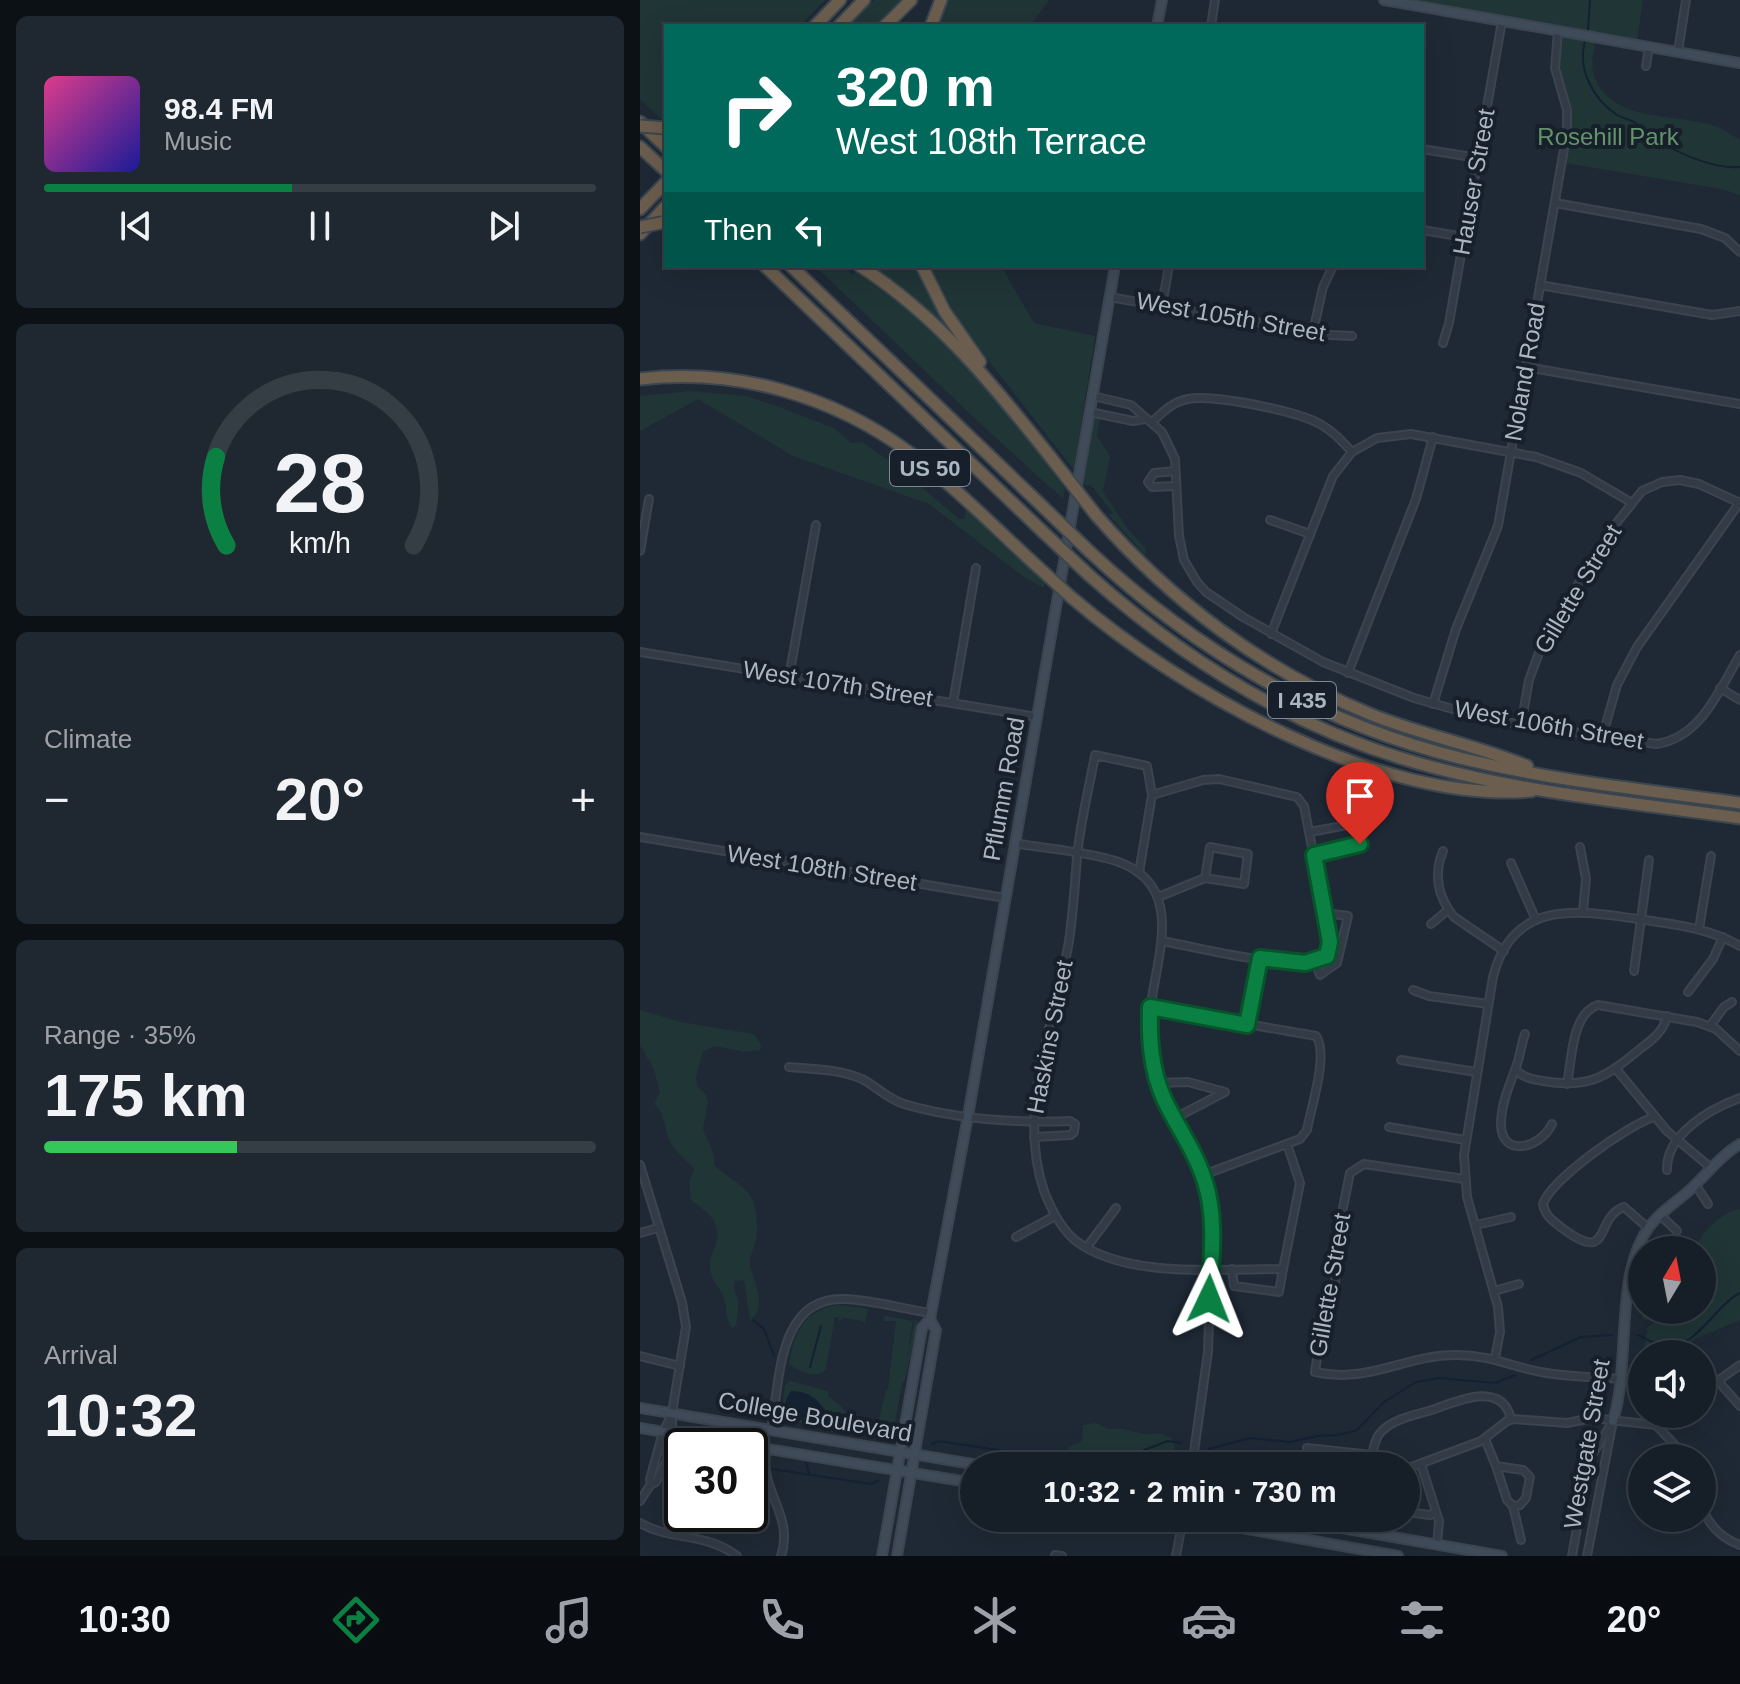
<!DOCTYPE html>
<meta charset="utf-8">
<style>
:root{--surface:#161f28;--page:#1f2730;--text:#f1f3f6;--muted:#9ea2a8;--line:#353d45;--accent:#0b8043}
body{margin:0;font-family:Arial,sans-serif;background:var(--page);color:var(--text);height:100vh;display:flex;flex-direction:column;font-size:30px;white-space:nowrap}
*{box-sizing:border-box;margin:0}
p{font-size:26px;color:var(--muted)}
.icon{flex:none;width:44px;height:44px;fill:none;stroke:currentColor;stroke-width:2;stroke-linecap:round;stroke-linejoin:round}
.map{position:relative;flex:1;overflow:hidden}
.details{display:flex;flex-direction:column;gap:16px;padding:16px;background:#0c1116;width:640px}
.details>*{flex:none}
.hud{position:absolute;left:24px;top:24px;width:760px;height:244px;border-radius:0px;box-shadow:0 8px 32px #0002,0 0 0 2px var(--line);background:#00695c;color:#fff;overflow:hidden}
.needle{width:52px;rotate:10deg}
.tools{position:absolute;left:988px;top:1236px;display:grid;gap:16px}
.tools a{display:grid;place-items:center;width:88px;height:88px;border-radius:50%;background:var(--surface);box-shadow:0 8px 32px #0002,0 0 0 2px var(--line);font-size:40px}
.speed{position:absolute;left:24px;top:1428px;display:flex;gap:16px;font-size:40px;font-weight:700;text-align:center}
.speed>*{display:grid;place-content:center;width:104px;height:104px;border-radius:50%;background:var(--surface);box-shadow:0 8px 32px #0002,0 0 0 2px var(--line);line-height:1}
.speed .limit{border:4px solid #111;border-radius:12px;background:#fff;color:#111}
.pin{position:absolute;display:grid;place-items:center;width:68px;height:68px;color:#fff;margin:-82px -34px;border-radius:50% 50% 50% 0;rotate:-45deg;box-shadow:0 0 8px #0007}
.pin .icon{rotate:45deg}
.me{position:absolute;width:88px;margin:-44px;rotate:2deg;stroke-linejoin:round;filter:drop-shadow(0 0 6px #0008)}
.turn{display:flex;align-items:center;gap:28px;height:168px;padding:0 40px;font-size:36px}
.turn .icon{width:104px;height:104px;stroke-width:2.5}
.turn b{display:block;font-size:56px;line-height:68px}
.then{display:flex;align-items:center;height:76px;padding:0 40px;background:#0003;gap:16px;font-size:30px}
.big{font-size:60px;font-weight:600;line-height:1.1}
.details .card{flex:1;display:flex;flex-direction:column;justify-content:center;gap:12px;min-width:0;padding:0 28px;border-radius:12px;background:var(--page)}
.details .dial{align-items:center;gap:0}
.dial svg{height:208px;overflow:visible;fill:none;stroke:var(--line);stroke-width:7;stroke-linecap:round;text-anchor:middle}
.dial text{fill:var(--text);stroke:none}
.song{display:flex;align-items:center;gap:24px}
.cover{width:96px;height:96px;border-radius:12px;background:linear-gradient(135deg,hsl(330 70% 55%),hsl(240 70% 35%))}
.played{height:8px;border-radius:4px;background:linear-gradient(90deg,var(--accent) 45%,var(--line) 45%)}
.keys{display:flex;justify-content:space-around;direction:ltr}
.heat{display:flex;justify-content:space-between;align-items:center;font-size:44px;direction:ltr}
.charge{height:12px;border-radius:6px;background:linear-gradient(90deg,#34c759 35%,var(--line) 0)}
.trip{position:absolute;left:320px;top:1452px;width:460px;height:80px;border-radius:40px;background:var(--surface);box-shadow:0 8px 32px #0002,0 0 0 2px var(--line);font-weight:600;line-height:80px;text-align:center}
.tabs{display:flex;height:128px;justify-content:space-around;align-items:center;background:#090c10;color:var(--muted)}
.tabs .icon{width:56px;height:56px}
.tabs .selected{color:var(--accent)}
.tabs b{font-size:36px;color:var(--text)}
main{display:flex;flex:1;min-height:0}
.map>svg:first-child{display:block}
.green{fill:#203536}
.water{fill:#132132}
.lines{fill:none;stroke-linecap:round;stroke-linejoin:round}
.stream{stroke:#132132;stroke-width:2}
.street-casing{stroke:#3b444f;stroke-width:10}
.secondary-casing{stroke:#3b444f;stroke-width:12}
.highway-casing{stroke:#3c4650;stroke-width:15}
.street{stroke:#323b46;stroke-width:6}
.secondary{stroke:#404b59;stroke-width:8}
.highway{stroke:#6c5e4e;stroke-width:11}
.highway-bridge-casing{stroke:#3c4650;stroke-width:15;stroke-linecap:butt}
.highway-bridge{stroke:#6c5e4e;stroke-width:11}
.route-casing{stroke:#07532c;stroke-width:20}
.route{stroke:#0b8043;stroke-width:14}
.labels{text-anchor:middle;stroke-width:8;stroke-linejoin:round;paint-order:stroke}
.shield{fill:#17202a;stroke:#7f8995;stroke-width:2}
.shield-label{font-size:22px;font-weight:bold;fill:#abb6c3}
.park-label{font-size:24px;fill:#63936b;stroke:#17202a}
.street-label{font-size:24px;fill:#abb6c3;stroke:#17202a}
</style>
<main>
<section class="details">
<div class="card">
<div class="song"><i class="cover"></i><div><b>98.4 FM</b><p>Music</p></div></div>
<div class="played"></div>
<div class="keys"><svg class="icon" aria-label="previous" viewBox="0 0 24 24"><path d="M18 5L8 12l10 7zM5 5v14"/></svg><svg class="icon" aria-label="pause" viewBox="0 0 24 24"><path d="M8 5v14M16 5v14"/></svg><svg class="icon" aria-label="next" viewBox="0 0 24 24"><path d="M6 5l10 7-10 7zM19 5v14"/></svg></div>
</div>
<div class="card dial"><svg viewBox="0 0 100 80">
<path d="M14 69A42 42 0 1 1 86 69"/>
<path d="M14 69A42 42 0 0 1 10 35" stroke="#0b8043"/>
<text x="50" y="56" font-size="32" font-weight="700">28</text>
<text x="50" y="72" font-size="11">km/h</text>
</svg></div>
<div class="card"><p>Climate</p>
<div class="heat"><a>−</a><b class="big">20°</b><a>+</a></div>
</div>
<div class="card"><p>Range · 35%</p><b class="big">175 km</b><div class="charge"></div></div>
<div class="card"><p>Arrival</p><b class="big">10:32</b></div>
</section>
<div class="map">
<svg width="1100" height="1556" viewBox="0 0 1100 1556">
<rect width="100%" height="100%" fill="#1e2935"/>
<g class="green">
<polygon points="0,0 185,0 160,26 26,26 26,124 0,99"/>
<polygon points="234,0 265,0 239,26 209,26"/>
<polygon points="307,0 409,0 390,26 296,26"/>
<polygon points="771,0 1003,0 997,41"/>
<path d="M 926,36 L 955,42 C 954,51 951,64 953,73 C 969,125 1038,112 1078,127 C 1086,130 1093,136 1100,140 L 1100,195 L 1081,189 L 925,163 L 931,113 L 920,74 L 920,41 Z"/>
<path d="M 175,266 L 204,266 L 212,275 L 216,272 C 243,291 270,310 294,333 C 343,380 384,435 425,489 L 423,499 L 345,428 Z"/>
<polygon points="232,266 277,266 305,322 303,324 254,281"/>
<polygon points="290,266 361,266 394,323 455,336 434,470 320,324"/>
<polygon points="50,391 106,396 134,405 194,428 211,443 222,442 257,466 319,519 324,519 326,510 405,583 404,588 384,577 289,504 153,456 58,399 0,431 0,396"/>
<polygon points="460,417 457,436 470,456 463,492 488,529 506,549 505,555 469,515 473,513 451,485 446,485 441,479 452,423 456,418"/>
<path d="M 0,1010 L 41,1022 L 114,1034 L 122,1047 L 120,1050 L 105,1052 L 74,1046 L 63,1052 L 56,1077 L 57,1085 L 66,1095 L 68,1102 L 63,1129 C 67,1142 76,1150 74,1165 C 85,1177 103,1183 111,1197 C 117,1206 118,1229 116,1239 C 115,1247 109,1256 110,1263 C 111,1278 130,1307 110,1320 L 104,1280 L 95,1281 L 94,1290 L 99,1302 L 96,1326 L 92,1328 C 85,1318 87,1309 84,1298 C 79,1285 69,1279 70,1264 C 70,1255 76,1248 77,1240 C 80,1219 65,1211 51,1200 L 49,1182 L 54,1169 C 48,1161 37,1153 32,1145 C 23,1131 27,1115 14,1104 L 20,1092 L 14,1070 L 0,1044 Z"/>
<path d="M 1100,1209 L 1100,1320 L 1055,1339 L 1035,1354 L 1003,1353 L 1008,1327 L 1018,1321 L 1002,1319 L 1003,1310 L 1021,1310 L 1021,1320 L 1035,1313 L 1036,1310 L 1062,1310 L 1062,1250 L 1055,1250 C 1060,1233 1083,1211 1100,1209 Z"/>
<path d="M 199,1305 L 228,1309 L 225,1325 L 223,1321 L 203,1318 L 199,1322 L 199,1317 L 195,1317 L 186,1369 C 179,1380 158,1372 149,1364 C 154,1334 164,1309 199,1305 Z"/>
<polygon points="247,1316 273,1321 266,1363 275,1319 278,1324 265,1379 262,1383 252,1439 249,1441 225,1426 210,1422 202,1409 213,1416 219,1414 220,1420 238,1423 246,1390 248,1389 256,1321 244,1321 243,1317"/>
<polygon points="150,1381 188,1391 188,1396 201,1406 208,1421 223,1427 240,1439 141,1419 145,1385"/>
<polygon points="456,1423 468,1429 482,1429 505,1434 522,1433 532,1439 535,1446 533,1455 504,1466 422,1466 428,1447 442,1441 443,1425"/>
</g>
<path class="water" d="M 151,1391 C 170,1392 175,1397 186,1411 L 184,1426 C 165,1422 133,1416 151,1391 Z"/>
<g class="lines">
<g class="stream">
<polyline points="948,30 950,0"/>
<path d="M 945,41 C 937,69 953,99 977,115 C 982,118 989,119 994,122 C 1003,128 1009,136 1018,141 C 1041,154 1074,169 1100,167"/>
<polyline points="113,1320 124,1329 134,1356"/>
<path d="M 998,1335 C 1005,1338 1014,1344 1022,1346 C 1054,1353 1075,1305 1100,1293"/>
<polyline points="891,1360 941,1337 972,1335"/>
<polyline points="170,1367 181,1326"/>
<polyline points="292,1444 298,1441 365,1451 382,1451"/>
<polyline points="569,1449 610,1438 650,1442 677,1436 698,1435 717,1430 744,1402 776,1382 799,1378 855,1383 875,1375"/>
<polyline points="396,1452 457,1461 501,1457 504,1450 528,1441 541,1443"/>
<polyline points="166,1463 169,1473"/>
<polyline points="110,1465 118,1466"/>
<polyline points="132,1469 231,1484 238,1481"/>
</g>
<g class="street-casing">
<g id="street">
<polyline points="571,26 575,0"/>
<polyline points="1038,52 1046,0"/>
<polyline points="1006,66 1009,47"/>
<polyline points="782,149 838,158"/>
<polyline points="915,203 1061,229 1085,238 1100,252"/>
<polyline points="782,230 824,237"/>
<polyline points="900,285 1072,315 1100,311"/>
<polyline points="469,297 691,335 712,336"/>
<polyline points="522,305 529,266"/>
<polyline points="673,332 683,287 693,266"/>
<polyline points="803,343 809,323 862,21"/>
<polyline points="886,367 1100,404"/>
<path d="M 453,396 L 491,405 L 522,432 L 535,459 L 539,536 L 544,560 L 557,582 L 566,592 L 603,617 L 683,662 L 774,698 L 851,720 L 1016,744 C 1061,738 1079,690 1100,655"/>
<polyline points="450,412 493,421 505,419"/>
<path d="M 512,422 C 523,412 532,402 548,399 C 573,394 657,411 680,424 C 693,431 702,441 712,452"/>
<polyline points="535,471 514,473 508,482 512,487 536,486"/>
<polyline points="630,520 670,534"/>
<polyline points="0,551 9,499"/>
<polyline points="631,634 693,476 712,452 737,438 771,434 896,457 941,473 992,503"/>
<polyline points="0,652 397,717"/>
<polyline points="708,673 776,499 793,437"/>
<polyline points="149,677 176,525"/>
<polyline points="1080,688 1100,700"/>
<polyline points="313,703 336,568"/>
<polyline points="793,704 816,629 858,526 927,132 927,110 915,68 918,31"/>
<polyline points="881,725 889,680 904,639 978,521 1002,491 1022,482 1040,480 1059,484 1100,503"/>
<polyline points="962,738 977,685 997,647 1100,502"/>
<path d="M 512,795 L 563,780 L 579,779 L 657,797 L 664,806 L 690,942 L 687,956 C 651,973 563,948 522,941"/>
<polyline points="670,832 718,823 720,844 674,855"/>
<polyline points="0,837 365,898"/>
<path d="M 374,843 C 408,849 444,851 476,861 C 545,884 518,952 511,1004 C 508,1024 509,1044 513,1064 C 520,1101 544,1130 558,1164 C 567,1183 570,1202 572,1223 L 568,1352 L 552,1466"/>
<polyline points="940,847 946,879 943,911"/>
<path d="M 803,851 C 793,875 798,897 814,917 L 864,951"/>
<polyline points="871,863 896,920"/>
<path d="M 499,873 L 512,795 L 507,766 L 455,755 C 449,789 440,823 437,857 C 435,885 433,913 429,941 C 415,1024 376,1107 404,1191 C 411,1209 420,1228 436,1241 C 486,1279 583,1269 643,1269 L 660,1183 L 647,1144"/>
<polyline points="518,897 565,878 604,884 608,854 570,847 565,878"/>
<polyline points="791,924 808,910"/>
<polyline points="1059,929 1071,856"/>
<polyline points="675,962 680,975 697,963 708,916 685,913"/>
<polyline points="994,971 1009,860"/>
<polyline points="773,990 789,996 848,1004"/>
<polyline points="1048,992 1073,959 1083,937"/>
<path d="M 510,1007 L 676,1036 C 689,1054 671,1107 667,1130 L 660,1139 L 563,1175"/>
<polyline points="607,1025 620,958"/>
<polyline points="1070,1026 1084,1007 1092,1002"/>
<path d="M 885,1034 C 881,1045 880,1058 875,1070 C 869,1086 861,1105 861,1124 C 861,1158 900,1149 912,1124"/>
<polyline points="761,1060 836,1072"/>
<path d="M 149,1067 C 173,1069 199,1069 222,1079 C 237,1087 248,1099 264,1104 C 318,1120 374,1123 430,1121 L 435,1124 L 434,1132 L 431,1135 L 394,1137"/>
<polyline points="976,1069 1027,1131 1070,1167"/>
<path d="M 875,1070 C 885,1078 891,1079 903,1081 C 949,1089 966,1077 1000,1049 C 1012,1040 1024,1031 1027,1016"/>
<polyline points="518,1083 548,1082 585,1092 535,1118"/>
<path d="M 927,1084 C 932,1060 931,1014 958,1005 L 1057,1022 L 1076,1029 L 1100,1051"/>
<polyline points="749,1127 825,1140"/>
<polyline points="0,1165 42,1302 46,1327 32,1413 32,1433 27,1460 16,1482 11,1484 0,1501"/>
<path d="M 1027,1170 C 1026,1134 1070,1109 1100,1098"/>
<path d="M 824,1179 L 724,1164 L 710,1173 L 699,1227 L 695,1286 L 681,1332 L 675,1372 C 730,1384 764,1355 816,1355 C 853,1355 873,1368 907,1373 C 931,1377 957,1377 981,1379"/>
<polyline points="1055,1184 1068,1204"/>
<polyline points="1020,1215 1037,1231"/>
<polyline points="836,1225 871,1217"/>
<path d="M 1008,1228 L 984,1207 C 953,1218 973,1266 922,1228 C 913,1221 905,1216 903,1204 C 911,1179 988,1125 1014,1117"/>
<polyline points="0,1233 18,1228"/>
<polyline points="376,1237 415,1216"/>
<polyline points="447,1247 476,1208"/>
<polyline points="592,1269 594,1286 639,1292 643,1269"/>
<polyline points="854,1291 879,1284"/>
<polyline points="0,1356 40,1366"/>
<path d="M 855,1358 L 860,1332 L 858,1307 L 827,1197 L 824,1155 L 853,977 C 873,896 943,911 1005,920 C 1039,925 1071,929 1100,946"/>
<polyline points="1078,1381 1100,1406"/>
<polyline points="1062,1392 1100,1365"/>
<polyline points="1016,1425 1047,1458"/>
<path d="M 131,1430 C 140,1382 137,1296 205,1299 C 233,1300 263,1309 291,1313"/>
<polyline points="845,1439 856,1466 883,1470 890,1477 886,1498 880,1505 873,1506 867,1500 856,1466"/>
<polyline points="667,1448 732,1455"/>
<path d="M 127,1449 C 117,1489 155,1514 141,1556"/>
<polyline points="781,1464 799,1521 797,1545"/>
<path d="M 740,1466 L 732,1455 C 734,1447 735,1438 741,1432 C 753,1419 775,1415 792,1410 C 817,1401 862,1380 871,1419"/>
<polyline points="766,1469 841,1441 867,1421 874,1419 927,1423 952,1418 1016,1425 1030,1414"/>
<polyline points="11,1484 10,1479 23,1432 31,1416"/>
<polyline points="873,1506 881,1540"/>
<path d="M 1062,1507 C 1069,1526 1081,1538 1100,1545"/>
<polyline points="766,1512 790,1515 796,1512"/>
<polyline points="1007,1519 1009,1518"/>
<path d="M 0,1523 C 31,1541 66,1532 97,1556"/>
<polyline points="415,1555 422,1556"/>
<polyline points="536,1556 543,1518"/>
<polyline points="932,1556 949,1460 973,1421"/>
<polyline points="947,1556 972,1426"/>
</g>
</g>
<g class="secondary-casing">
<g id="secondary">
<polyline points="744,0 1100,63"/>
<polyline points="517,26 522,0"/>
<polyline points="0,1408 344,1466"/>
<path d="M 973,1421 C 991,1363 974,1275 1009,1227 C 1020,1212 1036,1202 1050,1190 C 1067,1174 1080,1156 1100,1144"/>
<polyline points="0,1428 107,1446"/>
<polyline points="110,1446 334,1483"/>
<polyline points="546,1518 758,1556"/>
<polyline points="644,1518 862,1556"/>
<polyline points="242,1556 282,1328 290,1319 328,1116 475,266"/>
<polyline points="257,1556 296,1330 290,1319"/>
</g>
</g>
<g class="highway-casing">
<g id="highway">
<polyline points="175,26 200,0"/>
<polyline points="199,26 224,0"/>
<polyline points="245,26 271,0"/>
<polyline points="291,26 301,0"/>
<polyline points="0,122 26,147"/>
<polyline points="0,147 26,171"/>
<polyline points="0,209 26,182"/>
<polyline points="0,234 26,206"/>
<polyline points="125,266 402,531"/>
<polyline points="151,266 399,503"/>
<path d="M 220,266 C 298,316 355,387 412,459"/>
<polyline points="282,266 305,312 340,362"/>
<path d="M 0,379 C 96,368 192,395 270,453 C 316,487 356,529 398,567"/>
<path d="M 456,515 C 531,601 624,671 730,714 C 781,735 836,745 887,766"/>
<path d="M 450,552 C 556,651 682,725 824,759 C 914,781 1008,790 1100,803"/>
<path d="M 450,576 C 542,658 646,723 764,759 C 872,792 988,802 1100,818"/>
<path d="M 431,597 C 543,693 741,804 892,791"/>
</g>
</g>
<use href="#street" class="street"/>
<use href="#secondary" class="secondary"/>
<use href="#highway" class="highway"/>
<g class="highway-bridge-casing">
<g id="highway-bridge">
<polyline points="0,126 26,128"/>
<polyline points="0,227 26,222"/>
<polyline points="412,459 456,515"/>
<polyline points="399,503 450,552"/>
<polyline points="402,531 450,576"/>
<polyline points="398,567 431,597"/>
</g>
</g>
<use href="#highway-bridge" class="highway-bridge"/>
</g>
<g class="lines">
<g class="route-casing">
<path id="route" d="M 569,1299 C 571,1260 577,1220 565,1182 C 556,1152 537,1127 524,1099 C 511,1070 509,1039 510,1007 L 607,1025 L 620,958 L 665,963 L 687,956 L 690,942 L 674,855 L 720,844"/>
</g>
<use href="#route" class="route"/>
</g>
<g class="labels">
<g class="shield">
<rect x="250" y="450" width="80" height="36" rx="6"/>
<rect x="628" y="682" width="68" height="36" rx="6"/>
</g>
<g class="shield-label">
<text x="290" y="476">US 50</text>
<text x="662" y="708">I 435</text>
</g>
<g class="park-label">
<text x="968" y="145">Rosehill Park</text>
</g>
<g class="street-label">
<text transform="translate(834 182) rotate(-80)" y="8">Hauser Street</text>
<text transform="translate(591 317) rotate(10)" y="8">West 105th Street</text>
<text transform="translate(885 372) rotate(-80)" y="8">Noland Road</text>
<text transform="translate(938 589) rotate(-59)" y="8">Gillette Street</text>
<text transform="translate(198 684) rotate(9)" y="8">West 107th Street</text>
<text transform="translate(909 725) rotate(10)" y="8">West 106th Street</text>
<text transform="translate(364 789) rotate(-80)" y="8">Pflumm Road</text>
<text transform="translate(182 868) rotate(9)" y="8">West 108th Street</text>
<text transform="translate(410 1037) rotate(-79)" y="8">Haskins Street</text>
<text transform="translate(690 1285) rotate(-80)" y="8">Gillette Street</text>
<text transform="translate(175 1417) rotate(10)" y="8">College Boulevard</text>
<text transform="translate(947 1444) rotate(-80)" y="8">Westgate Street</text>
</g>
</g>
</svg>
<div class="tools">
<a><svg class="needle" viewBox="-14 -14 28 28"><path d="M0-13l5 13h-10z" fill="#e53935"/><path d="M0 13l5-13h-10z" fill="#9ea2a8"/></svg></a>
<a><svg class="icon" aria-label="sound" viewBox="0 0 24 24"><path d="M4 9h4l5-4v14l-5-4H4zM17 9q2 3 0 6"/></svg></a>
<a><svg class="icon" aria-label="layers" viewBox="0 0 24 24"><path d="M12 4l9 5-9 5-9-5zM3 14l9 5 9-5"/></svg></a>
</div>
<div class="speed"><div class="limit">30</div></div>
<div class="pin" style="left:720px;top:844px;background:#d93025"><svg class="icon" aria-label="arrive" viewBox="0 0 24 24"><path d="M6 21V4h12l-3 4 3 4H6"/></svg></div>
<svg class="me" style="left:569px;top:1299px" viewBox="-20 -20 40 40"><path d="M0-17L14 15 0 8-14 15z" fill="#0b8043" stroke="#fff" stroke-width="4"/></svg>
<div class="trip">10:32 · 2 min · 730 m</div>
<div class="hud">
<div class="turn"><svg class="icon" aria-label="right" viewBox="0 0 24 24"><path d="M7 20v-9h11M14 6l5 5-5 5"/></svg><div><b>320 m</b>West 108th Terrace</div></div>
<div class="then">Then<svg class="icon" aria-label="left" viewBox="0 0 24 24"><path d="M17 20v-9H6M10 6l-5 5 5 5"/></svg></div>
</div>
</div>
</main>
<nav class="tabs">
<b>10:30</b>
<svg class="icon selected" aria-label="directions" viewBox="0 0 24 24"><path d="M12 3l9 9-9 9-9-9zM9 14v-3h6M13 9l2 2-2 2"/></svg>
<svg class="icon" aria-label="music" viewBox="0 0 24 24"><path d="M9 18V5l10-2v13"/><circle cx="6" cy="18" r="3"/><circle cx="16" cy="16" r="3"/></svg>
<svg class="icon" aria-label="phone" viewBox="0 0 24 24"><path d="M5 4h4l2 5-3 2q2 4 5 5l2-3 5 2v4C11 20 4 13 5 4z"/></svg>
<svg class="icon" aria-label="climate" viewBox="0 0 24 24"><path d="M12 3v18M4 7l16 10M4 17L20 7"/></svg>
<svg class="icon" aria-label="car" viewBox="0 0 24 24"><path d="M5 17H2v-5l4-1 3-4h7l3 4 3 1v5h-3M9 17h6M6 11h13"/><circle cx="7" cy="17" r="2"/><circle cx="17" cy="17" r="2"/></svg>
<svg class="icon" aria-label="filters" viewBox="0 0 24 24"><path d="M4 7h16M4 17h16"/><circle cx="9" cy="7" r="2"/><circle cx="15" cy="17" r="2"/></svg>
<b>20°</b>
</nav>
